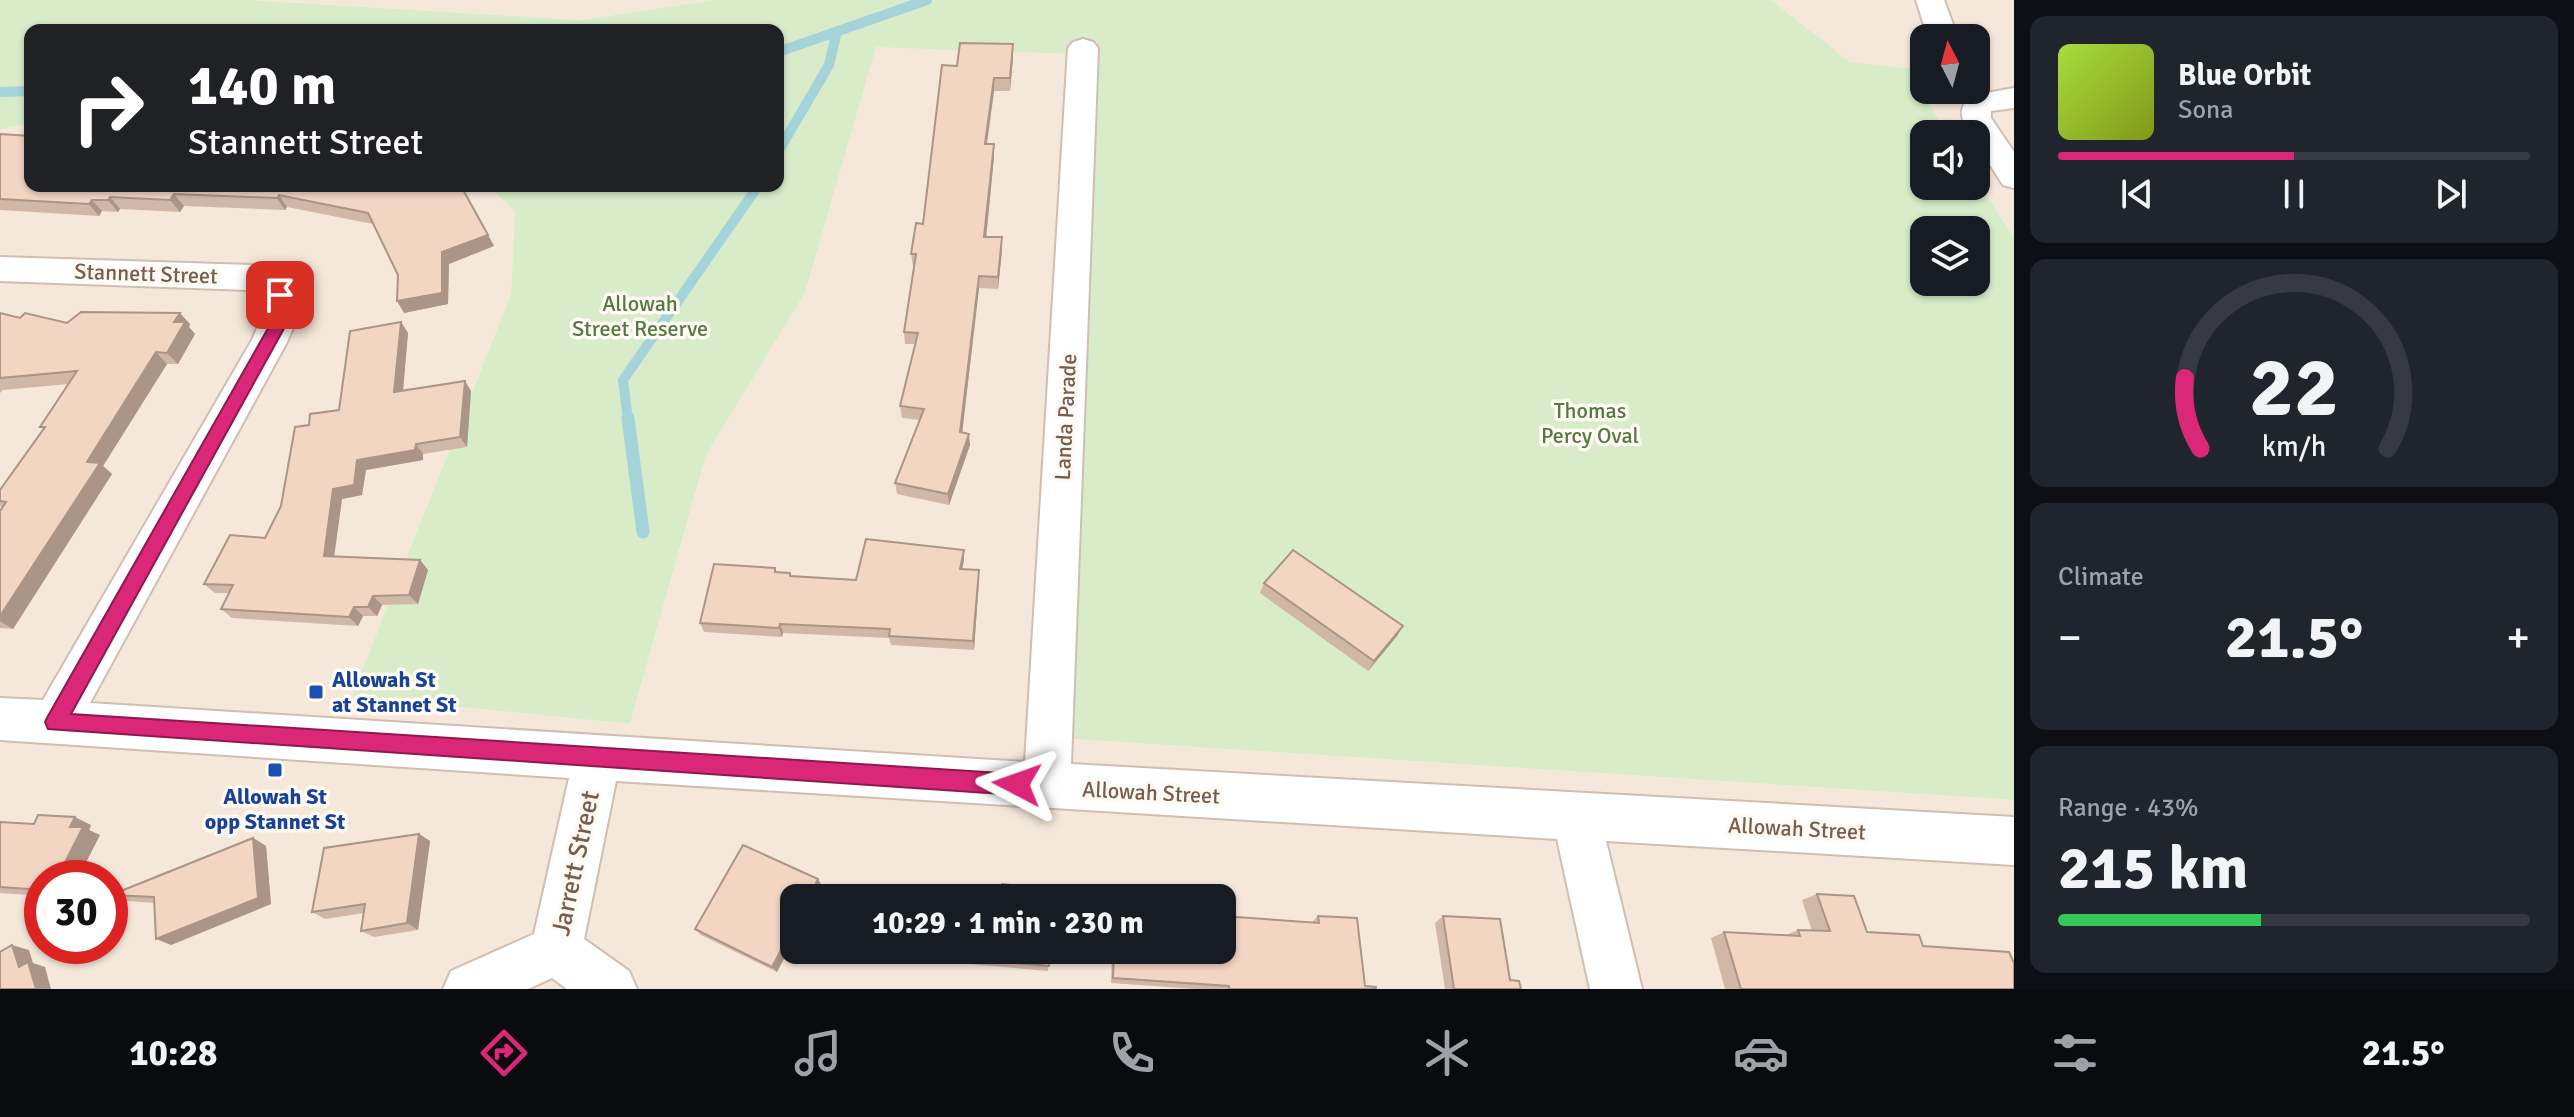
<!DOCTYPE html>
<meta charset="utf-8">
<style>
:root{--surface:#171b24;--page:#20242c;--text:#f1f3f6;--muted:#9ea1a6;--line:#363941;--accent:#db2777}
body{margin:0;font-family:Signika,sans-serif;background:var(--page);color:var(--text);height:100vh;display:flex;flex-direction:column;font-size:30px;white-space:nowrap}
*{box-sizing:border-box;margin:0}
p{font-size:26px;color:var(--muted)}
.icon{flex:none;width:44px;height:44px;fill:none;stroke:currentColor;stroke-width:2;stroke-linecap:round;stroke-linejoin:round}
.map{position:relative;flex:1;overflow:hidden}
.panel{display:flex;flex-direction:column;gap:16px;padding:16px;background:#0d0f14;width:560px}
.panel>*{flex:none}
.hud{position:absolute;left:24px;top:24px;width:760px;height:168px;border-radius:16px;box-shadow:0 2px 6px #0004;background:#202124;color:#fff;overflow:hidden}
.needle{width:52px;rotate:354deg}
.controls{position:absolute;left:1910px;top:24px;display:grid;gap:16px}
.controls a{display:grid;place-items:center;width:80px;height:80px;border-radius:16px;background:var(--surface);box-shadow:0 2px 6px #0004;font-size:40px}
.speed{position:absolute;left:24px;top:860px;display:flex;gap:16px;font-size:40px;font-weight:700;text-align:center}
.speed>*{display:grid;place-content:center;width:104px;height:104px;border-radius:50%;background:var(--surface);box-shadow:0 2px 6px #0004;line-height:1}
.speed .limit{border:12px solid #d22;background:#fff;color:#111}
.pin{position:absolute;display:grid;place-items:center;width:68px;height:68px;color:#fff;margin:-34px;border-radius:16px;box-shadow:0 4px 12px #0006}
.me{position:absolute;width:88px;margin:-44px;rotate:274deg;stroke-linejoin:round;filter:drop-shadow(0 0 6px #0008)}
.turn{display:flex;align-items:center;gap:28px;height:168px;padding:0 32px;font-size:36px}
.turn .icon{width:104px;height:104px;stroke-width:2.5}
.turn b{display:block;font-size:56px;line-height:68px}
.big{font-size:60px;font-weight:800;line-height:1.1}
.panel .tile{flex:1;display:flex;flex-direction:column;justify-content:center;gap:12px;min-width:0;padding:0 28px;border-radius:16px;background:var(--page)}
.panel .dial{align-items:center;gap:0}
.dial svg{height:208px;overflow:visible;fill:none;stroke:var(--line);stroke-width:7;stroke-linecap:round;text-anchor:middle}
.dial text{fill:var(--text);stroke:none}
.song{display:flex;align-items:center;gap:24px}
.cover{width:96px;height:96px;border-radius:12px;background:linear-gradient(135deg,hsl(80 70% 55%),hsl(70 70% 35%))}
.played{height:8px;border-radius:4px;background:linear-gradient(90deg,var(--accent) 50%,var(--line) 50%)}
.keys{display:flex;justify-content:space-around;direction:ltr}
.heat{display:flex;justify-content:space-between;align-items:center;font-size:44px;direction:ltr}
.charge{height:12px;border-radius:6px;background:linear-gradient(90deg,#34c759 43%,var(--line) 0)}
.trip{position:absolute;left:780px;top:884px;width:456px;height:80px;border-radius:16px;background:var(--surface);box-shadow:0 2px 6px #0004;font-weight:800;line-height:80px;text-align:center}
.dock{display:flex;height:128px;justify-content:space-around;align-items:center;background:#090b0e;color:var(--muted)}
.dock .icon{width:56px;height:56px}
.dock .on{color:var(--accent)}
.dock b{font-size:36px;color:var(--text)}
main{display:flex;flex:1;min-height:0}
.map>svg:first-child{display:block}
.residential{fill:#f5e8da;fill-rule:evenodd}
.green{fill:#d8ecc9;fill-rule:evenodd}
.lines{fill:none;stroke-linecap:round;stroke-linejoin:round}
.stream-far1{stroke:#a5d3da;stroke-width:10}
.stream{stroke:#a5d3da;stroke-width:13}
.minor-casing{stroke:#d1beb0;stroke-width:4}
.minor{fill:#fff;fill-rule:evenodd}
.wall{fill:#d1b7a8}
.shaded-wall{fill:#aa9588}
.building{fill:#f3d5c3;stroke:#aa9588;stroke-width:2}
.route{fill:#db2777;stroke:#8e194d;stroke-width:2}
.transit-dot{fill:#1a4fb4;stroke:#fffaf3;stroke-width:3}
.labels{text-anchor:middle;stroke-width:7;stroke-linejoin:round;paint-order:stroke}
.street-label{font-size:22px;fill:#7a5c4d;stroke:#fffaf3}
.park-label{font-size:22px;fill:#537a41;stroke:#fffaf3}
.transit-label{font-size:22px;font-weight:bold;fill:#164399;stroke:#fffaf3;text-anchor:start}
.near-street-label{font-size:26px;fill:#7a5c4d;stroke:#fffaf3}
</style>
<main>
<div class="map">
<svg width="2014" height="989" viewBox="0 0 2014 989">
<rect width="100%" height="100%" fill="#fdf6ec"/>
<g class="residential">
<polygon points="251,0 714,0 581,20"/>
<path d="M 1771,0 L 2014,0 L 2014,238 L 1976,178 L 1976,134 L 1948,134 L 1918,86 L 1914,69 L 1850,63 ZM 1924,38 L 1976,38 L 1976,90 L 1924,90 Z"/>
<path d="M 876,46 L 1097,55 L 1073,739 L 2014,800 L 2014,989 L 0,989 L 0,129 L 30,124 L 30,186 L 487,186 L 515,211 L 511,294 L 352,696 L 630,724 L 706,455 L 805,293 ZM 42,878 L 110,878 L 110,946 L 42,946 ZM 794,898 L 1222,898 L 1222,950 L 794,950 Z"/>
</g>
<path class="green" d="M 0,0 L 251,0 L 581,20 L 714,0 L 1771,0 L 1850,62 L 1914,69 L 1918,86 L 1948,134 L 1924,134 L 1924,186 L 1976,186 L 1976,178 L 2014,238 L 2014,800 L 1073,739 L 1096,55 L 876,47 L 805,293 L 706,455 L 630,724 L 352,696 L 511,294 L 515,211 L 487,186 L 778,186 L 778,30 L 30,30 L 30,124 L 0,129 ZM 1924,230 L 1976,230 L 1976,282 L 1924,282 Z"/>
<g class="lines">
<g class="stream-far1">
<polyline points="778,52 927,0"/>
<polyline points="0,92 30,91"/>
<polyline points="778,152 829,65 837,31"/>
<polyline points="628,420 623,380 758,186"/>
</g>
<polyline class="stream" points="628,418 643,532"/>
<g class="minor-casing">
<g id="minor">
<polygon points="1916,0 1944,0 1958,38 1928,38"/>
<polygon points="1083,39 1093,42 1098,48 1071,764 2014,817 2014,865 1606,841 1642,989 1590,989 1557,839 616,781 584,939 629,971 637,989 567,989 552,978 528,989 443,989 451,971 534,934 569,778 0,740 0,698 43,700 252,340 266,307 259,297 248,290 0,281 0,257 251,265 284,279 302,307 287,342 90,703 1025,762 1068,48 1073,42"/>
<path d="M 2014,88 L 2014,108 L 1991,111 L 1991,118 L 2014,152 L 2014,188 L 2003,185 L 1976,143 L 1976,134 L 1971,134 C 1961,118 1957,111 1970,96 Z"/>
</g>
</g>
<use href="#minor" class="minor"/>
</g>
<g class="wall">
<polygon points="1013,57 1010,91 994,91 987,144 994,157 986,237 1002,250 998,289 979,288 962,432 970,445 949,505 897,494 895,483 920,420 902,418 900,406 916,344 905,344 904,332 914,266 913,266 911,254 923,224 957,66"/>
<polygon points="0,134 461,186 494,246 449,264 448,304 404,313 398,275 373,224 287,207 285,210 184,206 180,212 120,209 118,212 102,211 99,216 0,210"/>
<polygon points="0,313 20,318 67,323 190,324 189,327 195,334 178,364 167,364 103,466 112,474 13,629 0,628 0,511 2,508 0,506 0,490 43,429 40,427 69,384 3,390 0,393"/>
<polygon points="401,322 408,333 403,390 465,381 471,391 467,447 423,454 423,460 366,470 362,495 342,499 334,556 420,560 428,570 418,604 382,605 377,616 363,616 358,626 232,618 221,609 229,593 215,593 204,584 265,538 281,506 309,425 339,410"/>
<polygon points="964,560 962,569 979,570 979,580 974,650 891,645 889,638 783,633 782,637 704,632 700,623 775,568 777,572 790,573 791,576 856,580"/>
<polygon points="1264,583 1397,636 1368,671 1260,593"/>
<polygon points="0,822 34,824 91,825 89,830 100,835 78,878 42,878 42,896 0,893"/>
<polygon points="419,834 430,841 418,930 374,937 361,931 364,913 325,919 312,912"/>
<polygon points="253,838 266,846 271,904 171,945 155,903 127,901 111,895"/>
<polygon points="818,879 822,886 815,898 794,898 794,939 777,972 701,935 695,929"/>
<polygon points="1817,894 1867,932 1923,946 2014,989 1725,989 1711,938 1724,932 1786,935 1798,930 1812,931 1802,900"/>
<polygon points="1318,916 1365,986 1376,989 1195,989 1111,983 1112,950 1222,950 1312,922"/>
<polygon points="1443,916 1510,980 1521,989 1445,989 1435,923"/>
<polygon points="1050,950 1048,971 935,961 933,955"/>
</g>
<g class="shaded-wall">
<polygon points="1013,44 1013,57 1010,91 1010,78"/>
<polygon points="994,78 994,91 985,156 985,144"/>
<polygon points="994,144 994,157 985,249 984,237"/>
<polygon points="174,194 184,206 180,212 170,200"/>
<polygon points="279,195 287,207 285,210 277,198"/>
<polygon points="110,197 120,209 118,212 108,200"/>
<polygon points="92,200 102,211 99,216 89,204"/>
<polygon points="488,235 494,246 449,264 448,304 404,313 397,301 442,252"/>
<polygon points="1002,237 1002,250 998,289 998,277"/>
<polygon points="979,276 979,288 961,443 960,432"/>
<polygon points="180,313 190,324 189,327 195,334 178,364 167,353 174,322"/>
<polygon points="401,322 408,333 402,402 394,392"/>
<polygon points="156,352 167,364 103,466 112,474 13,629 0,621 0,616 87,462"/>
<polygon points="465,381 471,391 467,447 460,437"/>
<polygon points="969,434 970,445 949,505 948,494"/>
<polygon points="416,444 423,454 423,460 366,470 362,495 342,499 333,565 324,556 333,489 357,460"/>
<polygon points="964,550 964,560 960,579 960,569"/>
<polygon points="420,560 428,570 418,604 409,595"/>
<polygon points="979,570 979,580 974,650 973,641"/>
<polygon points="373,596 382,605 377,616 368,607"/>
<polygon points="354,607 363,616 358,626 349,617"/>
<polygon points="780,624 783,633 782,637 779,628"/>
<polygon points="1403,626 1397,636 1368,671 1374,661"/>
<polygon points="75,817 91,825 89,830 100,835 78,878 57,878 70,827"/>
<polygon points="419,834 430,841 418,930 407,923"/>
<polygon points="253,838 266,846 271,904 171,945 156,939"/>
<polygon points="818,879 822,886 815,898 809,898"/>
<polygon points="794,926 794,939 777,972 772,967"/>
<polygon points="12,945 29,950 33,963 45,967 51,989 36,989 19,967"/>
</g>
<g class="building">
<polygon points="960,43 1013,44 1010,78 994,78 985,144 994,144 984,237 1002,237 998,277 979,276 960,432 969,434 948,494 895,483 924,409 900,406 918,333 904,332 916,254 911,254 916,223 923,224 942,65 957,66"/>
<polygon points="0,134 30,136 30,186 461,186 488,235 442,252 442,293 397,301 398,275 368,213 279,195 277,198 174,194 170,200 110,197 108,200 92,200 89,204 0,199"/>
<polygon points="81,312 180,313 174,322 185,322 167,353 156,352 87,462 100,463 0,616 0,511 6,502 0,501 0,490 45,427 40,427 77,371 0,378 0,313 20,318 25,313 67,323"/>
<polygon points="401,322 394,392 465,381 460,437 416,444 415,450 357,460 354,485 333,489 324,556 420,560 409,595 373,596 368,607 354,607 349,617 221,609 233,585 204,584 230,535 265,538 281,506 295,427 309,425 310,414 339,410 350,331"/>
<polygon points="866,539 964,550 960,569 979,570 973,641 889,636 890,629 780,624 779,628 700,623 714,564 775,568 775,572 790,573 790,576 856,580"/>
<polygon points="1293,550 1403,626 1374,661 1264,583"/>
<polygon points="38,815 75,817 70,827 83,827 57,878 42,878 42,890 0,887 0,822 34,824"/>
<polygon points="419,834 407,923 361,931 365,904 312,912 324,848"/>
<polygon points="253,838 258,898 156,939 154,897 111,895"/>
<polygon points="743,845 818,879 809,898 794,898 794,926 772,967 695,929"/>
<polygon points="1002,884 1041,888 1040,897 1053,898 940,898 941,891 1001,896"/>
<polygon points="1817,894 1854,896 1867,932 1919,935 1923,946 2009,952 2014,963 2014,989 1741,989 1724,932 1800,936 1798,930 1830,931"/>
<polygon points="1222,916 1319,923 1318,916 1357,918 1365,986 1376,987 1376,989 1229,989 1229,986 1113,978 1114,950 1222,950"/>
<polygon points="1443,916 1500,919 1510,980 1519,981 1521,989 1454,989"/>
<polygon points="12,945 19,967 28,962 36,989 0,989 0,952"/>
<polygon points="934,950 1050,950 1049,966 933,955"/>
</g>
<polygon class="route" points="280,289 285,291 292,307 287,323 71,714 1017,774 1025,777 1028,784 1025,792 1017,795 48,729 45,722 48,716 271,323 276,307 272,295"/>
<g class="transit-dot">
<rect x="308" y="684" width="16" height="16" rx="4"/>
<rect x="267" y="762" width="16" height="16" rx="4"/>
</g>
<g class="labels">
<g class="street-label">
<text transform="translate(146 273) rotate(2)" y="8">Stannett Street</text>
<text transform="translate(1065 417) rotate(-87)" y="8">Landa Parade</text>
<text transform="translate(1151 792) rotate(3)" y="8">Allowah Street</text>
<text transform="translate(1797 828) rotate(3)" y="8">Allowah Street</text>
</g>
<g class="park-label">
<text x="640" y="311">Allowah<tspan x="640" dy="25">Street Reserve</tspan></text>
<text x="1590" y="418">Thomas<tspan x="1590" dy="25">Percy Oval</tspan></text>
</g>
<g class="transit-label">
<text x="332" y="687">Allowah St<tspan x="332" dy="25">at Stannet St</tspan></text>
<text x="275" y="804" text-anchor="middle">Allowah St<tspan x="275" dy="25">opp Stannet St</tspan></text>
</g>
<g class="near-street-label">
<text transform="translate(575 863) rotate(-78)" y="9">Jarrett Street</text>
</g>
</g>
</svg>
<div class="controls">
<a><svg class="needle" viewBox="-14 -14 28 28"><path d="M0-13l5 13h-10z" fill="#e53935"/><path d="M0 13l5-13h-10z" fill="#9ea1a6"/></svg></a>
<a><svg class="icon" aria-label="sound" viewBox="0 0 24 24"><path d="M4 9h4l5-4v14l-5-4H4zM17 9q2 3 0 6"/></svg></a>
<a><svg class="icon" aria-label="layers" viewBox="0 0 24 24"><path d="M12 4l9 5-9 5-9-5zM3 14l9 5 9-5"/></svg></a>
</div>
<div class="speed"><div class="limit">30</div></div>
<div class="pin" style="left:280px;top:295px;background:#d93025"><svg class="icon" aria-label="arrive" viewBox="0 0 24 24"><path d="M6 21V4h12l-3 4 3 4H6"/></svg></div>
<svg class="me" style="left:1017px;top:784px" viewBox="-20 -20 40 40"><path d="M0-17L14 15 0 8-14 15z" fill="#db2777" stroke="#fff" stroke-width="4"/></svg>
<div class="trip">10:29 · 1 min · 230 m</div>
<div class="hud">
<div class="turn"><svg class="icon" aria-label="right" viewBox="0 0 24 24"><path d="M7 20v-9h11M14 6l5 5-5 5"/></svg><div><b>140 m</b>Stannett Street</div></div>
</div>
</div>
<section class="panel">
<div class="tile">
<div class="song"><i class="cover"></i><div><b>Blue Orbit</b><p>Sona</p></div></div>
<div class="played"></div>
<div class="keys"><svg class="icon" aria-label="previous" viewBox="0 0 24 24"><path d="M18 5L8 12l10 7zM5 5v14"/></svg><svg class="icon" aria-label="pause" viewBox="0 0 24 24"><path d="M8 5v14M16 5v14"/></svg><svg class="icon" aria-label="next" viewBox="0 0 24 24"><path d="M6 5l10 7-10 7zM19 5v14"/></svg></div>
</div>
<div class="tile dial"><svg viewBox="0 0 100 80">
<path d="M14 69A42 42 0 1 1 86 69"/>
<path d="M14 69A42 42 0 0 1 8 42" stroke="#db2777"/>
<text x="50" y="56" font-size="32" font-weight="700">22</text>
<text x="50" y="72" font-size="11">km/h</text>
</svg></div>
<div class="tile"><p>Climate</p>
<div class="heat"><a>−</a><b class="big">21.5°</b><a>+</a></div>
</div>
<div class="tile"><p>Range · 43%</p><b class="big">215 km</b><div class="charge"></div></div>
</section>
</main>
<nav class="dock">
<b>10:28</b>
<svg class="icon on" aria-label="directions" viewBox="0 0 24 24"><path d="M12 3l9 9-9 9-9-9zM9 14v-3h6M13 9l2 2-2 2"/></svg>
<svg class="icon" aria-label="music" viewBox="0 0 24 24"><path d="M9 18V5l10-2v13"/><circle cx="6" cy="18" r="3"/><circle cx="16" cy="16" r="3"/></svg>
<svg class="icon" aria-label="phone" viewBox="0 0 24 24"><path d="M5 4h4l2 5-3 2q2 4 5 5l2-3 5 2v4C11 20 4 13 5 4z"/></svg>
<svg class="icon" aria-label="climate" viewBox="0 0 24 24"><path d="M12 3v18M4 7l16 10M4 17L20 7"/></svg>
<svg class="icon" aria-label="car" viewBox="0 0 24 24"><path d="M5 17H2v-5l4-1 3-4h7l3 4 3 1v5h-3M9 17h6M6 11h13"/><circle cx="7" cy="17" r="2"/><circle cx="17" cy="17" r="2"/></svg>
<svg class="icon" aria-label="filters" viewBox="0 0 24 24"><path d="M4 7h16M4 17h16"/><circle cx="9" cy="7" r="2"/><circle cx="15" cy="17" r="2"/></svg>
<b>21.5°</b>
</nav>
